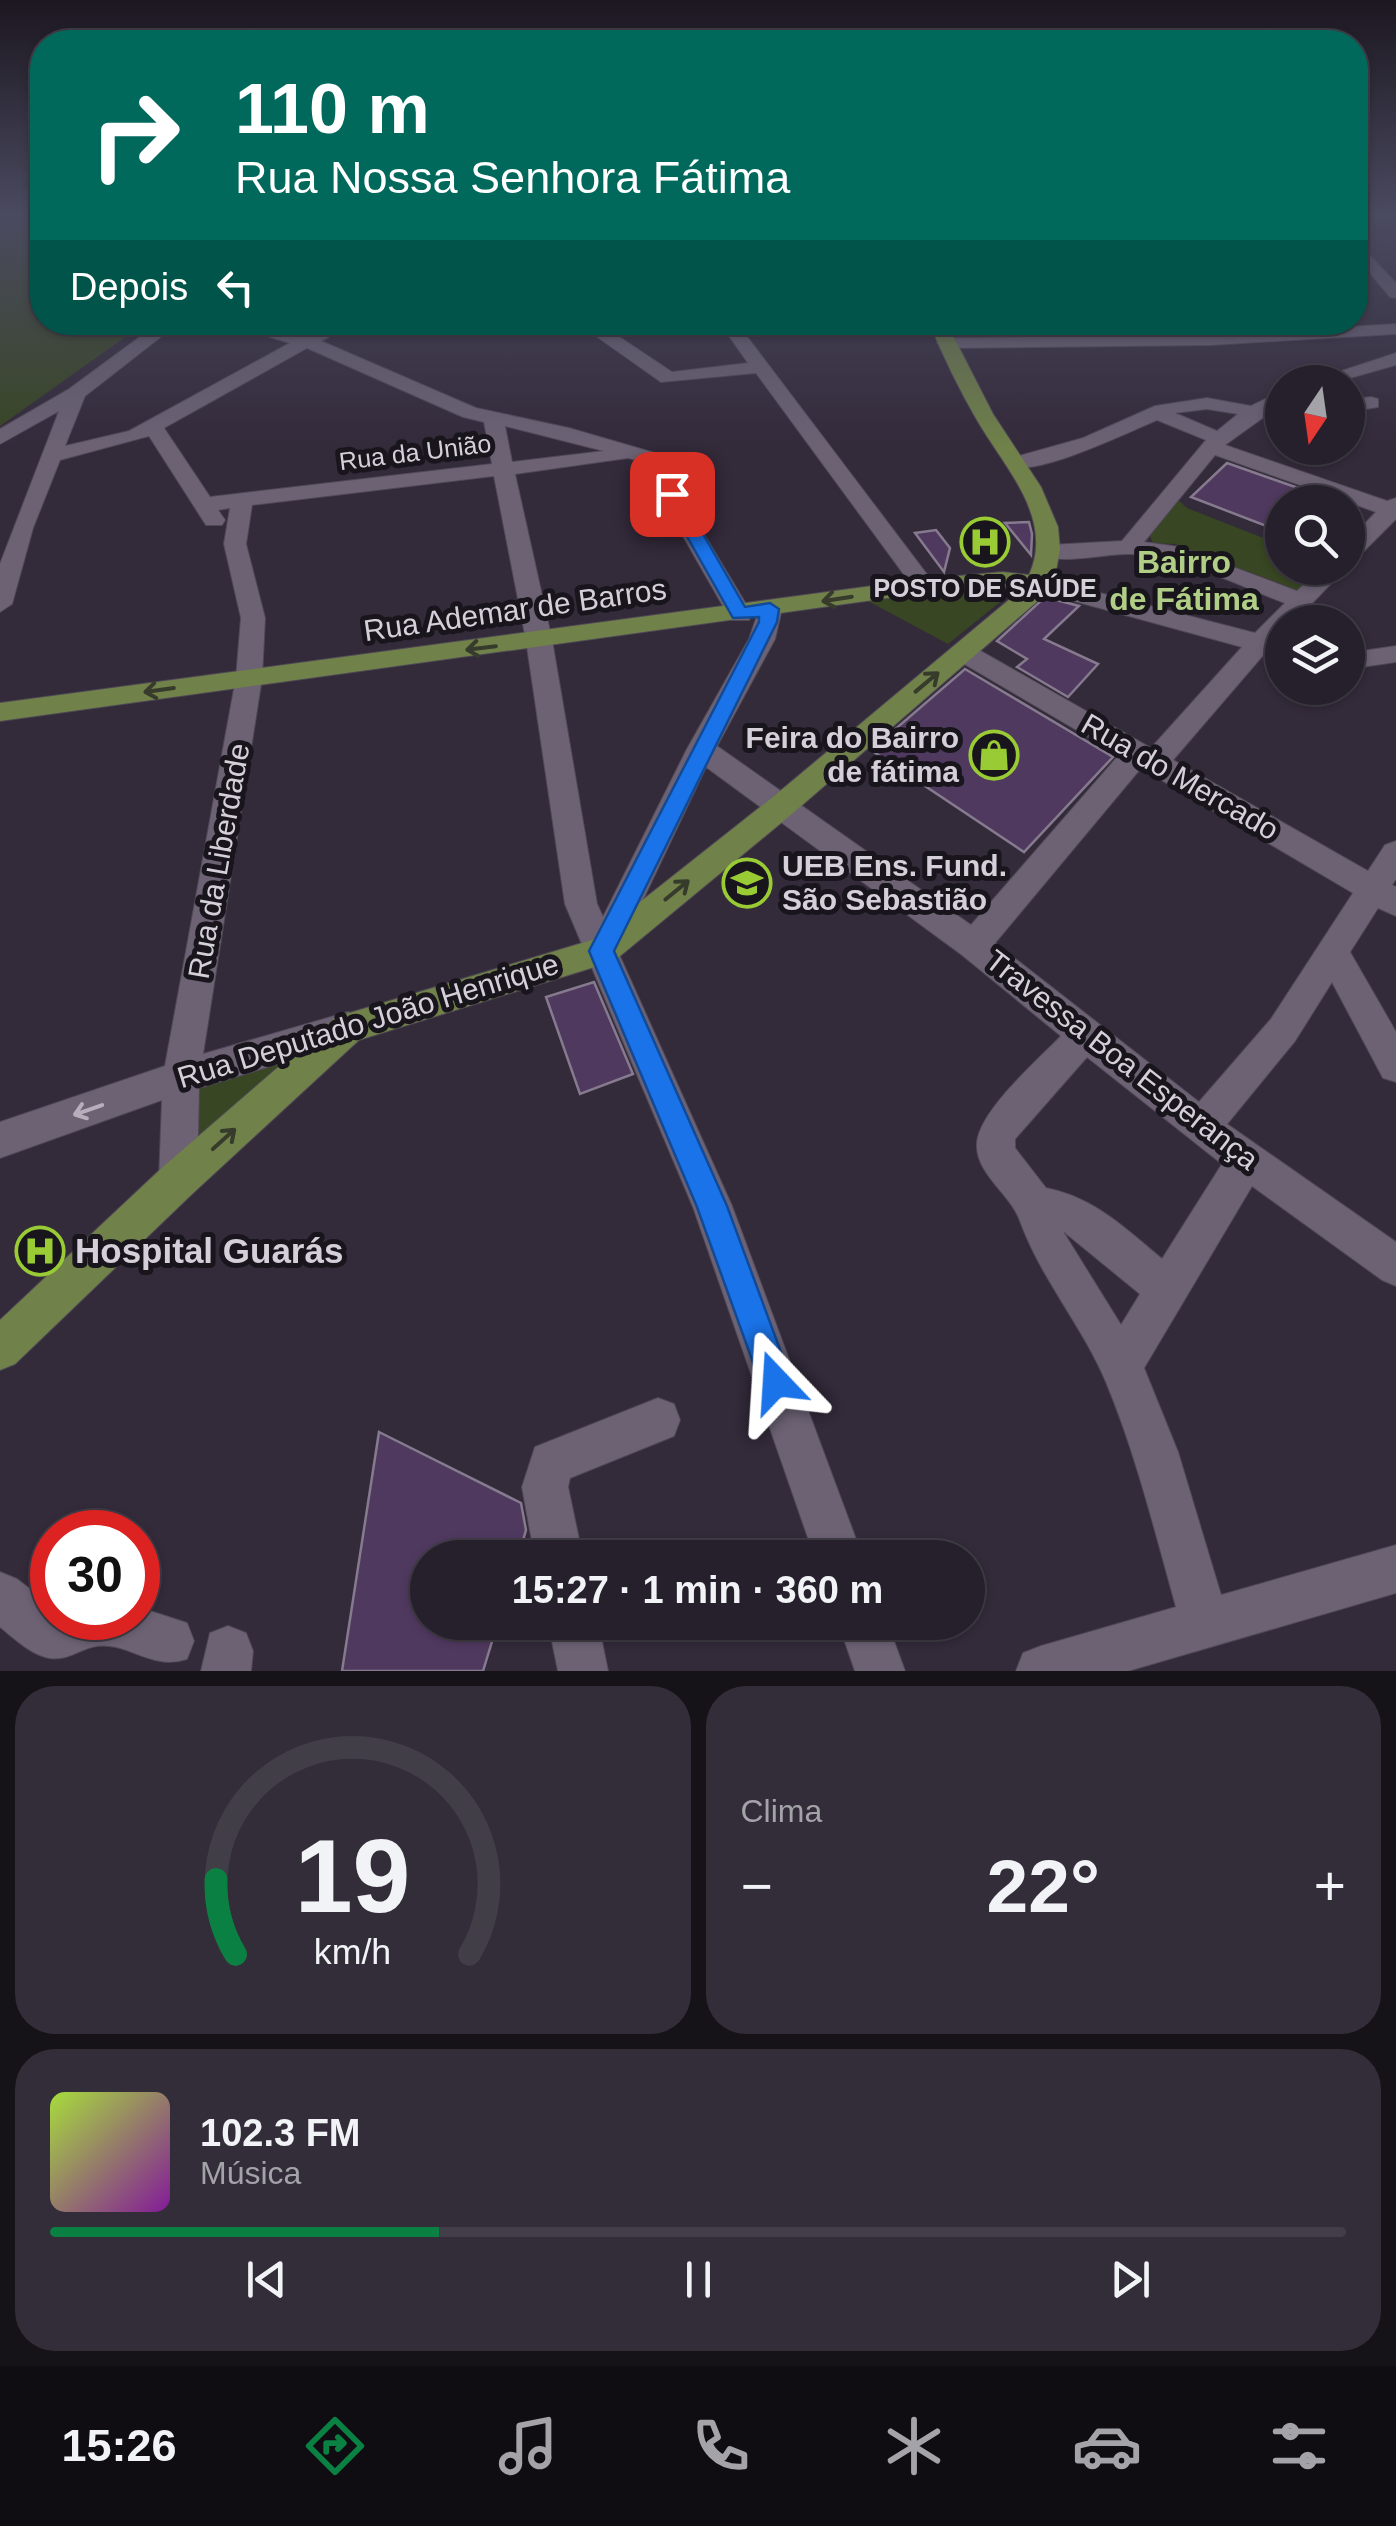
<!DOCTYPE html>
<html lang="pt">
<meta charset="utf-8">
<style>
:root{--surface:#26202c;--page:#322d38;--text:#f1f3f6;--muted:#a4a3a9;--line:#423e48;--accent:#0b8043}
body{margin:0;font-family:Arial,sans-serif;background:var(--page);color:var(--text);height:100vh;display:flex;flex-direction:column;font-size:38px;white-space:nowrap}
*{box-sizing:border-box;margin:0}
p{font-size:32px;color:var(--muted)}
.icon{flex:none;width:55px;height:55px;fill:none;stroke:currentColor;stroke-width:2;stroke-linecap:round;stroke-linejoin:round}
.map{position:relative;height:1671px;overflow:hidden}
.sheet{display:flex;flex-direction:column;gap:15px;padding:15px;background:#151218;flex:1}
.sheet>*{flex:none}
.top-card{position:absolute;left:30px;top:30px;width:1338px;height:305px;border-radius:40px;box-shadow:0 2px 8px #0004,0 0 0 2px var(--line);background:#00695c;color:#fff;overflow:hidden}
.needle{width:65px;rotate:193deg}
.buttons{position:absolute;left:1265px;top:365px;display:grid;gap:20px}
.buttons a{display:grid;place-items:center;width:100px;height:100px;border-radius:50%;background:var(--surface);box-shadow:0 2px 8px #0004,0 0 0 2px var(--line);font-size:50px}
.speed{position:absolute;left:30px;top:1510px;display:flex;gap:20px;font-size:50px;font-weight:700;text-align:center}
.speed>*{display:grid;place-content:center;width:130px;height:130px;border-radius:50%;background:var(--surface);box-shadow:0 2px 8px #0004,0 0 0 2px var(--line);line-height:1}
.speed .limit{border:15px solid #d22;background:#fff;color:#111}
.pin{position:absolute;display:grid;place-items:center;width:85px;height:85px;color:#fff;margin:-42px;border-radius:20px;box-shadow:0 5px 15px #0006}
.me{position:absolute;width:110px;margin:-55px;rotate:340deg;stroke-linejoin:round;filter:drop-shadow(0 0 8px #0008)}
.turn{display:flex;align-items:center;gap:35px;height:210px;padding:0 40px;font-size:45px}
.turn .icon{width:130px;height:130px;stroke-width:2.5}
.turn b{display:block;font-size:70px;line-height:85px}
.then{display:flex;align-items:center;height:95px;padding:0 40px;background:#0003;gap:20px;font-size:38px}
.big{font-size:75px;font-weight:700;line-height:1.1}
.sheet .card{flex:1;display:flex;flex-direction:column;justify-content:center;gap:15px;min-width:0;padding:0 35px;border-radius:40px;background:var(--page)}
.sheet .dial{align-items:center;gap:0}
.dial svg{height:260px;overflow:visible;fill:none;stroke:var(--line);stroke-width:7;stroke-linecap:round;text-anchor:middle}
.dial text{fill:var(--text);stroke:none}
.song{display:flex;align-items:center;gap:30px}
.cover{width:120px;height:120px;border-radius:15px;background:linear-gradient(135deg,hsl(80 70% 55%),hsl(290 70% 35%))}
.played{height:10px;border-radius:5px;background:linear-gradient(90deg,var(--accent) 30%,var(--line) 30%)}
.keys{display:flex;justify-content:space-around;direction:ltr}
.heat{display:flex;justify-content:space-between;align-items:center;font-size:55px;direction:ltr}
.sheet .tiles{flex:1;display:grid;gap:15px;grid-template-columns:1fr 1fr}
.card:last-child{grid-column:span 2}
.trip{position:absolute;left:410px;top:1540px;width:575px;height:100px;border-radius:50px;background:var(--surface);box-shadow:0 2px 8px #0004,0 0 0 2px var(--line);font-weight:700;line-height:100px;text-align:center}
.tabs{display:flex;height:160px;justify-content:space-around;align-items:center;background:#0f0d12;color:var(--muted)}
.tabs .icon{width:70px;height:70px}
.tabs .selected{color:var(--accent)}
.tabs b{font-size:45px;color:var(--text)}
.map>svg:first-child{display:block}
.green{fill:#384623}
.building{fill:#50395f;stroke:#867b8e;stroke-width:2.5}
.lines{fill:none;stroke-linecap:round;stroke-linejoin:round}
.minor-casing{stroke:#4f4855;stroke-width:2}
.major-casing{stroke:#4f4855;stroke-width:2}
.minor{fill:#6c6274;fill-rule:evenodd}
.major{fill:#708149;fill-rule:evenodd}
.oneway{stroke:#373b2c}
.oneway2{stroke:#b6aebb}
.route{fill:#1a73e8;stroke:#114b97;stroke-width:2.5}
.labels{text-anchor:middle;stroke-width:10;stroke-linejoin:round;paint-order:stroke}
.far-street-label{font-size:25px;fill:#d5cfd9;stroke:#19151c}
.far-poi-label{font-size:25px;font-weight:bold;fill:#d5cfd9;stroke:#19151c}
.street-label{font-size:30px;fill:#d5cfd9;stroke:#19151c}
.poi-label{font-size:30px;font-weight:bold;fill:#d5cfd9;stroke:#19151c;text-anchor:end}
.far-district-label{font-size:32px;font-weight:bold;fill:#b0ce86;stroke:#19151c}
.near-poi-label{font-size:35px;font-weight:bold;fill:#d5cfd9;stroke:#19151c;text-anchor:start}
</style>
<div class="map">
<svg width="1396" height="1671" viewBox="0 0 1396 1671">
<rect width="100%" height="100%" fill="#332a3a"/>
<g class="green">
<polygon points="0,214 42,214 42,322 145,323 0,426"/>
<polygon points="1175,497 1187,508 1276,543 1282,537 1282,568 1320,568 1300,591 1175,544 1153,543 1150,536"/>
<polygon points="986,584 1005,598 948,644 866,600"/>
<polygon points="286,1059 186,1152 190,1089"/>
</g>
<g class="building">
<polygon points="1227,463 1338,502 1282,502 1282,532 1191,497"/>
<polygon points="1029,522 1032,534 1031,555 1005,523"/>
<polygon points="936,530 950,548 944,572 915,533"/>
<polygon points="1045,597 1079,606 1044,639 1098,664 1068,697 1017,667 1027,659 997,641"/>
<polygon points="965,669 1113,757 1024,852 871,750"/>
<polygon points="594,982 633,1074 580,1094 546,997"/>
<polygon points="379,1432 521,1503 526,1530 518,1558 428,1558 428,1622 498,1622 483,1671 342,1671"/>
</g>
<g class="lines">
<g class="minor-casing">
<g id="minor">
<polygon points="1355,240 1396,283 1396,298 1390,297 1355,255"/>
<path d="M 160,322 L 180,322 L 85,396 L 65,446 L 129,431 L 290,343 L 218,322 L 250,322 L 304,335 L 333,322 L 357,322 L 321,341 L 476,408 L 569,428 L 655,453 L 752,614 L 749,620 L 731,620 L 640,461 L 628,458 L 515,474 L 552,640 L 597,904 L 603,917 L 687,749 L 749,639 L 761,604 L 779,604 L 782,609 L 775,639 L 717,746 L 971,925 L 1119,755 L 954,658 L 950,652 L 954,646 L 972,646 L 1151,748 L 1242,647 L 1030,589 L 1026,584 L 1030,579 L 1038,577 L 1255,633 L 1285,603 C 1236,585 1183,556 1129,554 C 1107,553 1053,567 1038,552 L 1050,545 L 1122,541 L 1206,440 L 1157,420 C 1124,434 1041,475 1008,467 L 1005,463 L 1008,459 L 1083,438 L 1155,406 L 1207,398 L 1251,406 L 1282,391 L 1282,404 L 1225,445 L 1387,501 L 1396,498 L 1396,519 L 1356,559 L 1348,561 L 1348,541 L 1376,512 L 1215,455 L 1144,542 L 1180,547 L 1297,591 L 1321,568 L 1346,568 L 1294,622 L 1282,622 L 1282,635 L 1278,639 L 1282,641 L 1282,653 L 1265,653 L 1173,760 L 1368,871 L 1385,845 L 1396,841 L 1396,879 L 1392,885 L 1396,887 L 1396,916 L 1378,908 L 1350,952 L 1396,1032 L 1396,1082 L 1383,1078 L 1332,982 L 1295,1041 L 1227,1124 L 1396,1242 L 1396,1286 L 1382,1280 L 1252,1186 L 1144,1368 L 1178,1452 L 1221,1595 L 1396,1545 L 1396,1593 L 1128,1671 L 1016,1671 L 1023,1653 L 1041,1646 L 1176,1607 C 1155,1532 1136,1454 1106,1382 C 1082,1325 1041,1279 1020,1221 C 1011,1194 974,1173 977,1142 C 981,1109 1038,1060 1061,1036 L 962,955 L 706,767 L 618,952 L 732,1206 L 863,1558 L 815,1558 L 693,1207 L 565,904 L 526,640 L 494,476 L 252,505 L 246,544 L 265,618 L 262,678 L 203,1054 L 348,1012 L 360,1017 L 365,1028 L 360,1039 L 199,1088 L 197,1180 L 192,1194 L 178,1199 L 164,1194 L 159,1180 L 162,1100 L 0,1158 L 0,1122 L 165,1066 L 236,678 L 241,618 L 224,544 L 230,508 L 218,510 L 225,520 L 222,525 L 206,525 L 149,436 L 60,460 L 33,528 L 12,604 L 0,612 L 0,564 L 59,411 L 0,444 L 0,429 L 69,389 ZM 307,348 L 463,417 L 484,422 L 492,464 L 210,497 L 164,428 ZM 1207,409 L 1238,414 L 1217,431 L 1175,413 ZM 505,426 L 604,451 L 512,462 ZM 1141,768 L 1353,893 L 1271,1019 L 1199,1102 L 995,943 ZM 1087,1057 L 1222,1164 L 1162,1259 C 1126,1229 1094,1197 1046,1188 L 1015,1148 L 1015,1139 ZM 1063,1231 L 1140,1294 L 1121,1325 L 1064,1233 Z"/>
<polygon points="576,322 597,322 672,372 748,363 719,322 736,322 932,581 936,586 932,591 916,591 756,373 661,382"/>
<polygon points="1396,324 1396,334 1211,345 946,348 937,343 946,338 1211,335"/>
<polygon points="1396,353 1396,365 1336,382 1308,382"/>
<polygon points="1371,397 1378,399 1378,407 1348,412 1348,400"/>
<polygon points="1396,646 1396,662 1348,669 1348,653"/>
<polygon points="658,1398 674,1404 680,1420 674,1436 570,1478 568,1487 583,1558 535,1558 522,1487 535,1447"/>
<path d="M 0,1572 L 17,1579 L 52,1606 L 52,1618 L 138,1618 L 138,1607 L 187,1623 L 194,1641 L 187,1659 C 151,1671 129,1642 97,1646 C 78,1649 66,1663 45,1657 C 28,1652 14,1638 0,1627 Z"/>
<polygon points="548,1622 598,1622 608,1671 558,1671"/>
<polygon points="838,1622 887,1622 905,1671 855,1671"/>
<polygon points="228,1626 246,1633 253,1651 251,1671 201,1671 210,1633"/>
</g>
</g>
<g class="major-casing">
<path id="major" d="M 929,322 L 946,322 L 993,414 L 1041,487 L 1058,527 L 1060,549 L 1056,571 L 1040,599 L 793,813 L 614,961 L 359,1040 L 192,1194 L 15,1364 L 0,1370 L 0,1320 L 164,1166 L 336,1017 L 592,940 L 773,797 L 1022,589 L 1003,586 L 924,593 L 0,721 L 0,703 L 924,579 L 1003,572 L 1029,575 C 1055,518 1004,467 977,420 C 959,389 943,356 929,322 Z"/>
</g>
<use href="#minor" class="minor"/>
<use href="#major" class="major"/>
</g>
<defs><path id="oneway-shaft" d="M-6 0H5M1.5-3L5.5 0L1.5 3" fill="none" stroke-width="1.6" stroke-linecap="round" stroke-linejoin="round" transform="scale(2.5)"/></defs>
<g class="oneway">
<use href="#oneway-shaft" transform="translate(837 599) rotate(171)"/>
<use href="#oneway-shaft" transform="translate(481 648) rotate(173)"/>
<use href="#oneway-shaft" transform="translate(927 682) rotate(-40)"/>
<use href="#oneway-shaft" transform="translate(159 690) rotate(172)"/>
<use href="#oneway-shaft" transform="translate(677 890) rotate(-39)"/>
<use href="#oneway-shaft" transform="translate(224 1139) rotate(-42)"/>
</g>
<use class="oneway2" href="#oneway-shaft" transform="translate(88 1110) rotate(161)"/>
<linearGradient id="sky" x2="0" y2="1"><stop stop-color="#1c1720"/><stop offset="0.48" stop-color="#4a4a60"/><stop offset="1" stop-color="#4a4a60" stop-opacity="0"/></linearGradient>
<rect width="1396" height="448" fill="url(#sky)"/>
<polygon class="route" points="672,489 680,494 745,607 770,603 779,609 777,622 614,951 727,1206 792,1382 787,1393 776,1398 764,1393 697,1207 589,951 759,622 759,617 733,618 663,494"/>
<defs>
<g id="hospital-ring" transform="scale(2.5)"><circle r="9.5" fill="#19151c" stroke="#99cb35" stroke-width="1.5"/><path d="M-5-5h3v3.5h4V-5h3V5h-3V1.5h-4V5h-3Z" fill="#99cb35"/></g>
<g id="shop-ring" transform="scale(2.5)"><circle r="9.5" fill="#19151c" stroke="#99cb35" stroke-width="1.5"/><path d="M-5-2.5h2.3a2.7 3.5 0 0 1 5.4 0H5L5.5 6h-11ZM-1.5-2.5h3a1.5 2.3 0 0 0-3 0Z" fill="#99cb35"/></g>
<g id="school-ring" transform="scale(2.5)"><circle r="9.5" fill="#19151c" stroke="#99cb35" stroke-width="1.5"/><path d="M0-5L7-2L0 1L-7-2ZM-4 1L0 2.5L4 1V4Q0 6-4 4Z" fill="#99cb35"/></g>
</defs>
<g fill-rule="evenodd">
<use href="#hospital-ring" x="985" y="542"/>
<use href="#shop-ring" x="994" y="755"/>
<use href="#school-ring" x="747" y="883"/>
<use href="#hospital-ring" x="40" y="1251"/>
</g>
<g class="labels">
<g class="far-street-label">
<text transform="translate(415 452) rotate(-7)" y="9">Rua da União</text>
</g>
<g class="far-poi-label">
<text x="985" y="597">POSTO DE SAÚDE</text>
</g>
<g class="street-label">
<text transform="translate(515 610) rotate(-8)" y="10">Rua Ademar de Barros</text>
<text transform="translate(1180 777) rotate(30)" y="10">Rua do Mercado</text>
<text transform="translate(219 861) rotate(-80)" y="10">Rua da Liberdade</text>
<text transform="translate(368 1021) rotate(-17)" y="10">Rua Deputado João Henrique</text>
<text transform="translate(1122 1060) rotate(38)" y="10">Travessa Boa Esperança</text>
</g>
<g class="poi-label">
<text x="959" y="748">Feira do Bairro<tspan x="959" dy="34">de fátima</tspan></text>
<text x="782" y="876" text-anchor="start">UEB Ens. Fund.<tspan x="782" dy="34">São Sebastião</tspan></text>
</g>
<g class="far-district-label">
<text x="1184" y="573">Bairro<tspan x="1184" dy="37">de Fátima</tspan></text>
</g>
<g class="near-poi-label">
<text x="75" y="1263">Hospital Guarás</text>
</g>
</g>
</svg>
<div class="buttons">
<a><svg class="needle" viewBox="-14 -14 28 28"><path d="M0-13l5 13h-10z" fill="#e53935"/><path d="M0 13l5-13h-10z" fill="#a4a3a9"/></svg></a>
<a><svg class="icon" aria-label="search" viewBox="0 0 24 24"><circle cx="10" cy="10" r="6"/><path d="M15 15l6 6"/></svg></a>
<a><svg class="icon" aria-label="layers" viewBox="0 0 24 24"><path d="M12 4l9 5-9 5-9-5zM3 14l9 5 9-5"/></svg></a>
</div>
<div class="speed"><div class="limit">30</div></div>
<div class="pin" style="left:672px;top:494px;background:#d93025"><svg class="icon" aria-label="arrive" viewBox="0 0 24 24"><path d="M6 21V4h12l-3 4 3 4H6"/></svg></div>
<svg class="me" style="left:776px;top:1382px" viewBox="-20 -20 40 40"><path d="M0-17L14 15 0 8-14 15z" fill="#1a73e8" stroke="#fff" stroke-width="4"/></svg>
<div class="trip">15:27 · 1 min · 360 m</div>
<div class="top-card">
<div class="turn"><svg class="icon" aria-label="right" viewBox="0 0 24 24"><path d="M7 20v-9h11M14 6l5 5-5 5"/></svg><div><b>110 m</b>Rua Nossa Senhora Fátima</div></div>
<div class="then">Depois<svg class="icon" aria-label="left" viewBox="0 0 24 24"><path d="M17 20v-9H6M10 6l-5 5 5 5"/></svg></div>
</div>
</div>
<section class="sheet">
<div class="tiles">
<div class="card dial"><svg viewBox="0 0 100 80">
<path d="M14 69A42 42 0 1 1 86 69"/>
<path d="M14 69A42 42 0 0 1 8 46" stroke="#0b8043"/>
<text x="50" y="56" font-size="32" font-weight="700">19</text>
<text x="50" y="72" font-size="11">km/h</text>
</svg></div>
<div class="card"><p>Clima</p>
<div class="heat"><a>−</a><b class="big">22°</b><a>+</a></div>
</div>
<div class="card">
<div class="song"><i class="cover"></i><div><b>102.3 FM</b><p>Música</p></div></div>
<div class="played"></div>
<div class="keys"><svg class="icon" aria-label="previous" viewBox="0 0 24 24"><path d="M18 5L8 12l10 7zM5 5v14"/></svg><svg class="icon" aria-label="pause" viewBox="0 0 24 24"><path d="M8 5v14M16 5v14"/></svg><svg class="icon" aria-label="next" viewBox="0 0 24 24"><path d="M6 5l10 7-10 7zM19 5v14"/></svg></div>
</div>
</div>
</section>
<nav class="tabs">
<b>15:26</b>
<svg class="icon selected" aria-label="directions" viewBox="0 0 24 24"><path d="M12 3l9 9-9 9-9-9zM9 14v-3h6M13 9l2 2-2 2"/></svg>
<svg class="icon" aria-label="music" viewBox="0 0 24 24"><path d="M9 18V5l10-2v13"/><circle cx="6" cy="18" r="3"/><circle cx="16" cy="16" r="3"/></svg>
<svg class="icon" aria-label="phone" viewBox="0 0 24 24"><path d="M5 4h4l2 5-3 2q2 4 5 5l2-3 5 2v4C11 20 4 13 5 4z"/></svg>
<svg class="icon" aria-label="climate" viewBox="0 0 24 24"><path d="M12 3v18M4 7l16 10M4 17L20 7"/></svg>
<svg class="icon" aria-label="car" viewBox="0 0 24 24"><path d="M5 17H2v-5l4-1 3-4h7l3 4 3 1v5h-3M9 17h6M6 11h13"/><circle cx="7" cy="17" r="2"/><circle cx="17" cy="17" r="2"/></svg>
<svg class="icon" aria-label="filters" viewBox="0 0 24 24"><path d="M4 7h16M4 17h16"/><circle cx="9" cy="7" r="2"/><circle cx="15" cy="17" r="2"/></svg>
</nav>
